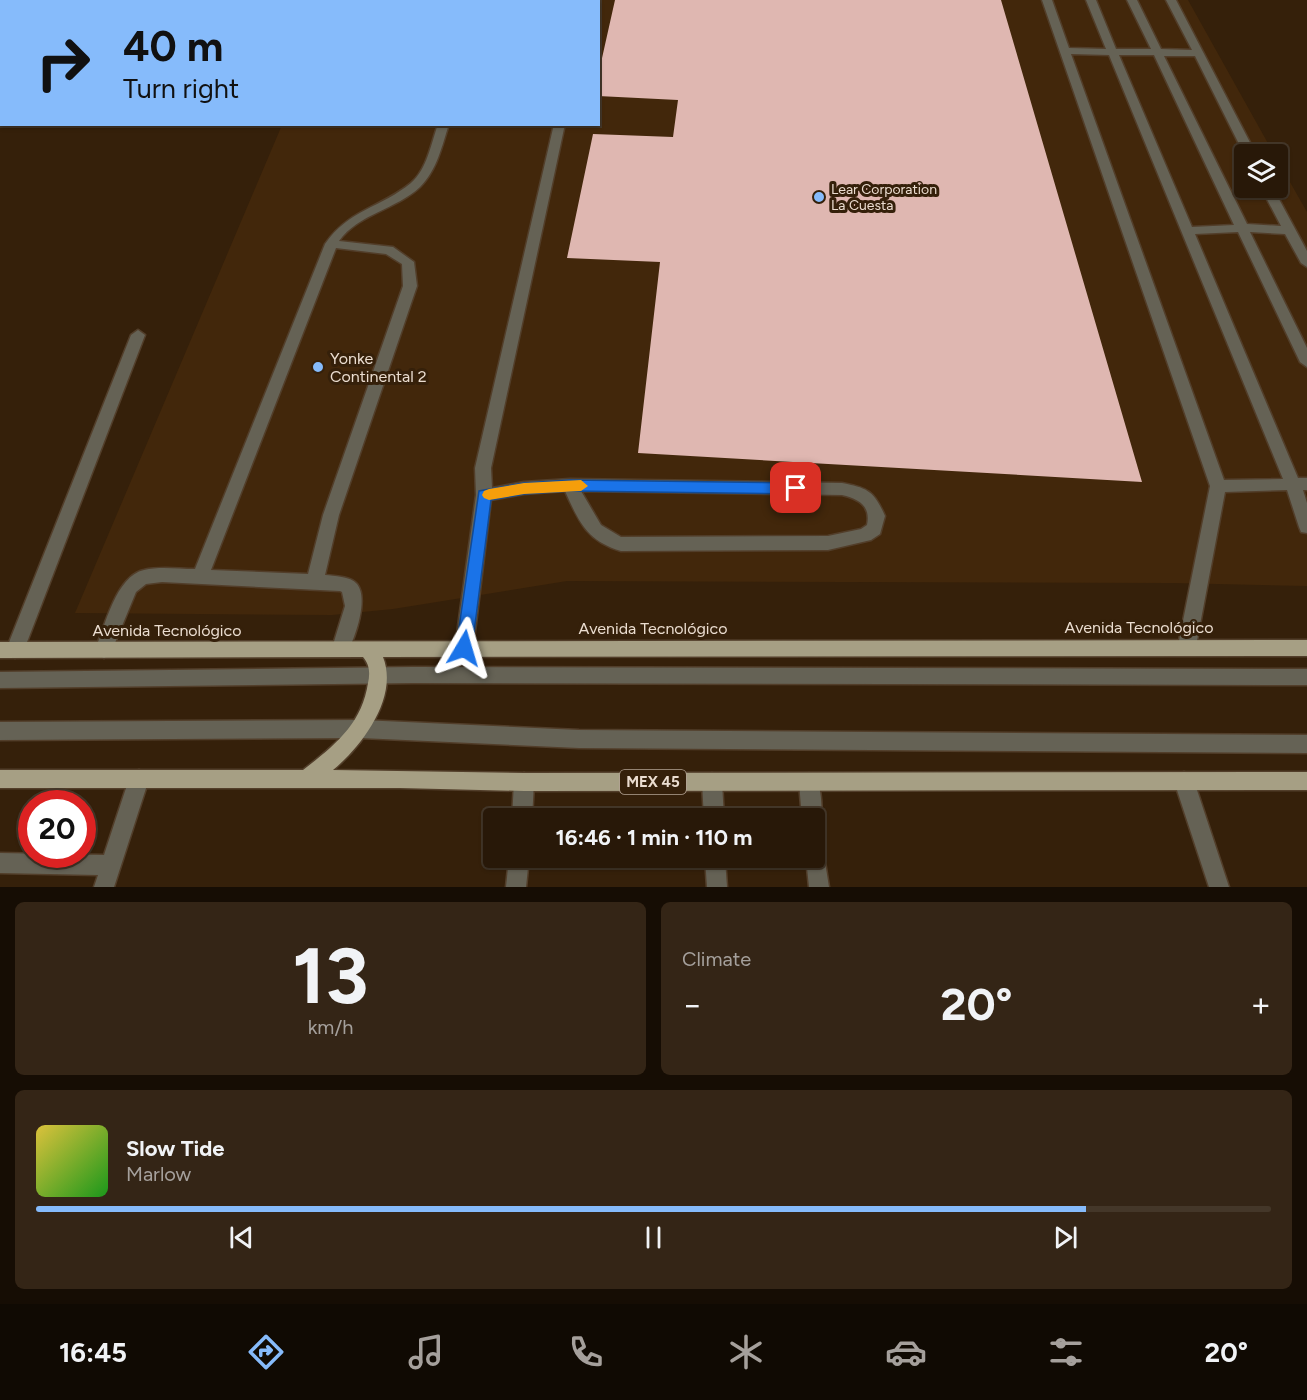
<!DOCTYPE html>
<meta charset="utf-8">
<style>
:root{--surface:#281808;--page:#342516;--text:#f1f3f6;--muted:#a5a09c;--line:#443729;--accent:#86bbfb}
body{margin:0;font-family:Figtree,sans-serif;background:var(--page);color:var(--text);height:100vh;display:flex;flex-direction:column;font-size:22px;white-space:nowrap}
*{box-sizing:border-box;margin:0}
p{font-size:20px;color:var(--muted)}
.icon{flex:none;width:33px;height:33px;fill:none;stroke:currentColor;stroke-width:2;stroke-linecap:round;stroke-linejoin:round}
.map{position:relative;height:887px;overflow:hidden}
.sheet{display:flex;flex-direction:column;gap:15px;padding:15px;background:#160d04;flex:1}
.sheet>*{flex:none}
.banner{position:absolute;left:0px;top:0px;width:600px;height:126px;box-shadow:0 2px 4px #0004,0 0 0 2px var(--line);background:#86bbfb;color:#111;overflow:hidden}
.buttons{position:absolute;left:1234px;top:144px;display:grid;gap:12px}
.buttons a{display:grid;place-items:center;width:54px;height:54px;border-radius:6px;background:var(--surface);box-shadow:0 2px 4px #0004,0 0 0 2px var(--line);font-size:30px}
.speed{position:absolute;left:18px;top:790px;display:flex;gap:12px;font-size:30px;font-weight:700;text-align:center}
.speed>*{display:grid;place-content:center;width:78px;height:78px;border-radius:50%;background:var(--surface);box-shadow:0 2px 4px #0004,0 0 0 2px var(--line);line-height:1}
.speed .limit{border:9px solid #d22;background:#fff;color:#111}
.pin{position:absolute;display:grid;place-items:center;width:51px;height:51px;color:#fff;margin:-26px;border-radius:12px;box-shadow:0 3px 9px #0006}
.me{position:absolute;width:66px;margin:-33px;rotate:7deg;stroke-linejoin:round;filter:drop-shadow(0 0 4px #0008)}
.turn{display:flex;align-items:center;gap:21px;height:126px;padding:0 24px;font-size:27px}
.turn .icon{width:78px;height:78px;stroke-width:2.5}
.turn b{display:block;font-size:42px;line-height:51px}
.big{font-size:45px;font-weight:700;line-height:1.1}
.sheet .card{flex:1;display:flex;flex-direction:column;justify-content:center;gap:9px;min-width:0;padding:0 21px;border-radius:9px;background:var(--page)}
.sheet .dial{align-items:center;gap:0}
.dial b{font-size:78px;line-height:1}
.song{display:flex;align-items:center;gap:18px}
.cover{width:72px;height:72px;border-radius:9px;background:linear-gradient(135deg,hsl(50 70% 55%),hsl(120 70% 35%))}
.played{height:6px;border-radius:3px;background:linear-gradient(90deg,var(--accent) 85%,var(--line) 85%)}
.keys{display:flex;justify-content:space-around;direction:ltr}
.heat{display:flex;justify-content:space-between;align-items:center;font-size:33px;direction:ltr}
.sheet .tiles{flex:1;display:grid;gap:15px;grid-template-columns:1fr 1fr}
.card:last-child{grid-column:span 2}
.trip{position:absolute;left:483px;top:808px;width:342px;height:60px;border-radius:6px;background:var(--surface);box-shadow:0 2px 4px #0004,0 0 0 2px var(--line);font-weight:700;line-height:60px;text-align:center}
.tabs{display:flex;height:96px;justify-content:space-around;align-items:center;background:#100a03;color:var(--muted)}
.tabs .icon{width:42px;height:42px}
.tabs .current{color:var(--accent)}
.tabs b{font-size:27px;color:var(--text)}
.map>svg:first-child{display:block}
.built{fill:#42270b}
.building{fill:#dfb7b1}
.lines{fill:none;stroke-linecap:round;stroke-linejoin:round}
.minor-casing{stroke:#523e2a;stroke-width:3}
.major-casing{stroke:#523e2a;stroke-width:3}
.minor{fill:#656255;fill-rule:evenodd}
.major{fill:#a69f84;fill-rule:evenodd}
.route{fill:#1a73e8;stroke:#114b97;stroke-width:1.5}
.slow{fill:#f59e0b}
.poi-dot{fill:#86bbfb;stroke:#35200a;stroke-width:2}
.labels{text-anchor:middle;stroke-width:6;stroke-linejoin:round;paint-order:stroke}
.far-poi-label{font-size:14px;fill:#ebddd0;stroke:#35200a;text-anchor:start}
.shield{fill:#35200a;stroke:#b4a495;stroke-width:1.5}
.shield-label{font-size:15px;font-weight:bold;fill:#ebddd0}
.poi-label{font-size:16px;fill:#ebddd0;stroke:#35200a;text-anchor:start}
.street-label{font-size:16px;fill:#ebddd0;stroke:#35200a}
</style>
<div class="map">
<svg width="1307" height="887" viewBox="0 0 1307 887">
<rect width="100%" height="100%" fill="#35200a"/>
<polygon class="built" points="334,0 1188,0 1274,154 1245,154 1245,188 1278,188 1278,161 1307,212 1307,586 1172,583 567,581 393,609 332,615 75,613 282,125 598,124 598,2"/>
<polygon class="building" points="615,0 1001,0 1142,482 638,453 660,262 567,258 593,134 673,137 678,100 598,96 598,76"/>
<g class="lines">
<g class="minor-casing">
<g id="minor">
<rect x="583" y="0" width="10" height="2"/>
<path d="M 1042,0 L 1052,0 L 1069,48 L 1106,49 L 1086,0 L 1096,0 L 1116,49 L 1151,49 L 1127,0 L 1137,0 L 1161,49 L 1192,50 L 1166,0 L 1176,0 L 1256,154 L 1244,154 L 1195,56 L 1164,56 L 1247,224 L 1281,226 L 1261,188 L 1273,188 L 1307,251 L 1307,267 L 1301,263 L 1285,234 L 1250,232 L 1307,348 L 1307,367 L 1300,362 L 1238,232 L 1195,234 L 1298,478 L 1307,478 L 1307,490 L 1303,490 L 1307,503 L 1307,533 L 1301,532 L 1299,527 L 1287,490 L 1225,492 L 1196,646 L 1193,651 L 1187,654 L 1181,651 L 1178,646 L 1210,486 ZM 1071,54 L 1109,55 L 1283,479 L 1224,480 ZM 1119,55 L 1154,55 L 1234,225 L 1192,227 Z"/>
<path d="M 438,124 L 449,124 C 442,146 437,170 420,187 C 397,209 358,214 339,241 L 393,247 L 414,262 L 417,286 L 339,515 L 325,575 C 334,576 350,576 357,584 C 369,599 355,638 347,653 L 341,656 L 335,653 L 332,648 L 345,606 L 342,592 L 340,591 L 162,582 L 146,584 L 136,592 L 110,655 L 104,658 L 98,655 L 95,650 C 105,626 116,576 144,570 C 160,566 178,569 195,569 L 325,244 C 348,210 382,207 411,183 C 427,169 431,144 438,124 ZM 336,248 L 386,254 L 402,264 L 403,286 L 323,515 L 308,574 L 211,570 Z"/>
<path d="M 554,124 L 565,124 L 491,468 L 492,488 L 524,482 L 570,479 L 842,483 C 868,488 874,491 885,516 L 880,534 L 871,540 L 828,550 L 621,551 C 587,541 579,522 565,491 L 524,494 L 491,500 L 473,648 L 470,653 L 464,656 L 458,653 L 455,648 L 476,495 L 475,468 ZM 581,491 L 842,495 C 859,499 871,506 867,525 L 861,529 L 828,536 L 621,537 L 601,525 Z"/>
<polygon points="138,330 145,335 24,650 21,655 15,658 9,655 6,650 131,335"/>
<polygon points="413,667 1307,669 1307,685 413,683 0,688 0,672"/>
<polygon points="361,720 579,730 1307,735 1307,753 579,748 361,738 0,740 0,722"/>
<polygon points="139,770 146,773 149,779 114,887 94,887 98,875 0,873 0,853 104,855 129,779 132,773"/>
<polygon points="1184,772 1191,775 1194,781 1229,887 1209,887 1174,781 1177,775"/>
<polygon points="524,773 531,776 534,782 532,819 512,819 514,782 517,776"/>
<polygon points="712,773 719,776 722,782 724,819 704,819 702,782 705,776"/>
<path d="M 809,773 L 816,776 C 821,788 824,813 819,826 L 814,828 L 814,819 L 802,819 L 799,782 L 802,776 Z"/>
<polygon points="814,834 821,837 829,887 809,887 806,858 814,858"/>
<polygon points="509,858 529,858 526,887 506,887"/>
<polygon points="705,858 725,858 727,887 707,887"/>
</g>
</g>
<g class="major-casing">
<path id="major" d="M 1307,640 L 1307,656 L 383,657 C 399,697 362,746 333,770 L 524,773 L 1307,772 L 1307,790 L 524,791 L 400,788 L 0,788 L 0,770 L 303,770 C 334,746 362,724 368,683 C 370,674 370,665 363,657 L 0,658 L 0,642 Z"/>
</g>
<use href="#minor" class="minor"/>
<use href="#major" class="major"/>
</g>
<polygon class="route" points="570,480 796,483 804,488 796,494 570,491 524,494 491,500 472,648 470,653 464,655 459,653 456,648 479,491 524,483"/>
<polygon class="slow" points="581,480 588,486 581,491 524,494 489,500 484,498 482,495 484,491 489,489 524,483"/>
<g class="poi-dot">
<circle cx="819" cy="197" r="6"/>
<circle cx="318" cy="367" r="6"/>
</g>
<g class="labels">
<g class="far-poi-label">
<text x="831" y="194">Lear Corporation<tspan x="831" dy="16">La Cuesta</tspan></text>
</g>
<rect class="shield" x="620" y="770" width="66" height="24" rx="4.5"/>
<g class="shield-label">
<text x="653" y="787">MEX 45</text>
</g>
<g class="poi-label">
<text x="330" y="364">Yonke<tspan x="330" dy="18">Continental 2</tspan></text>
</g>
<g class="street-label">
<text x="1139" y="633">Avenida Tecnológico</text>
<text x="653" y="634">Avenida Tecnológico</text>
<text x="167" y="636">Avenida Tecnológico</text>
</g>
</g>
</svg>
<div class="buttons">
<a><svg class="icon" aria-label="layers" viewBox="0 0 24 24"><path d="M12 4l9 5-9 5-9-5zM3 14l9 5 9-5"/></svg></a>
</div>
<div class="speed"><div class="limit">20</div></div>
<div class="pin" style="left:796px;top:488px;background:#d93025"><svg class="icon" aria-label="arrive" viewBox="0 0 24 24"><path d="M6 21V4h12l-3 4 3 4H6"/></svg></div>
<svg class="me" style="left:464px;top:648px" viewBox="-20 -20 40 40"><path d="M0-17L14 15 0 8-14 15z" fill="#1a73e8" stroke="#fff" stroke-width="4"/></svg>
<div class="trip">16:46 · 1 min · 110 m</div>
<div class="banner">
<div class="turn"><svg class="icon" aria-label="right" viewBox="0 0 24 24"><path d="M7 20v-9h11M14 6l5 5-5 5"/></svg><div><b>40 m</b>Turn right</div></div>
</div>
</div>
<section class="sheet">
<div class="tiles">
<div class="card dial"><b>13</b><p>km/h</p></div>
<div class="card"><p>Climate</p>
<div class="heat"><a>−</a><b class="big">20°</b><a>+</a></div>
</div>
<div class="card">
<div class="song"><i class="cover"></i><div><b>Slow Tide</b><p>Marlow</p></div></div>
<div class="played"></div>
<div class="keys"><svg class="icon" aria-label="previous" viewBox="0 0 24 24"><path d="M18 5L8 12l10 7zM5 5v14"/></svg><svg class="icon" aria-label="pause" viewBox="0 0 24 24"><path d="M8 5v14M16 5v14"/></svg><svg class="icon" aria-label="next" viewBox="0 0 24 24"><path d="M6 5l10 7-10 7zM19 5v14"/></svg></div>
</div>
</div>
</section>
<nav class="tabs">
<b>16:45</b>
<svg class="icon current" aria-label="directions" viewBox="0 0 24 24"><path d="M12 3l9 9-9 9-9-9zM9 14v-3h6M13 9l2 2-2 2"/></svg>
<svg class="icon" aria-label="music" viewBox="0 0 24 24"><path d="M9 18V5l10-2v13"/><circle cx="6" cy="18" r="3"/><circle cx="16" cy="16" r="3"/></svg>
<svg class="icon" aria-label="phone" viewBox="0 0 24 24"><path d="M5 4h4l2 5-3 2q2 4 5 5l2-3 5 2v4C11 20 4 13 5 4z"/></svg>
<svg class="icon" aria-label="climate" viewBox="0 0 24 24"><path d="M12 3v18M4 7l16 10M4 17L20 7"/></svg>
<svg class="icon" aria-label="car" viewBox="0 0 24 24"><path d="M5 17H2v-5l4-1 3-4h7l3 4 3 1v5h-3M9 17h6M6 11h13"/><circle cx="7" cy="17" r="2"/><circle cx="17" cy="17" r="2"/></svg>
<svg class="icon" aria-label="filters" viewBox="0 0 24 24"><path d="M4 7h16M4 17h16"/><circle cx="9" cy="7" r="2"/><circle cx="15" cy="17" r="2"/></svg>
<b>20°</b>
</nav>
